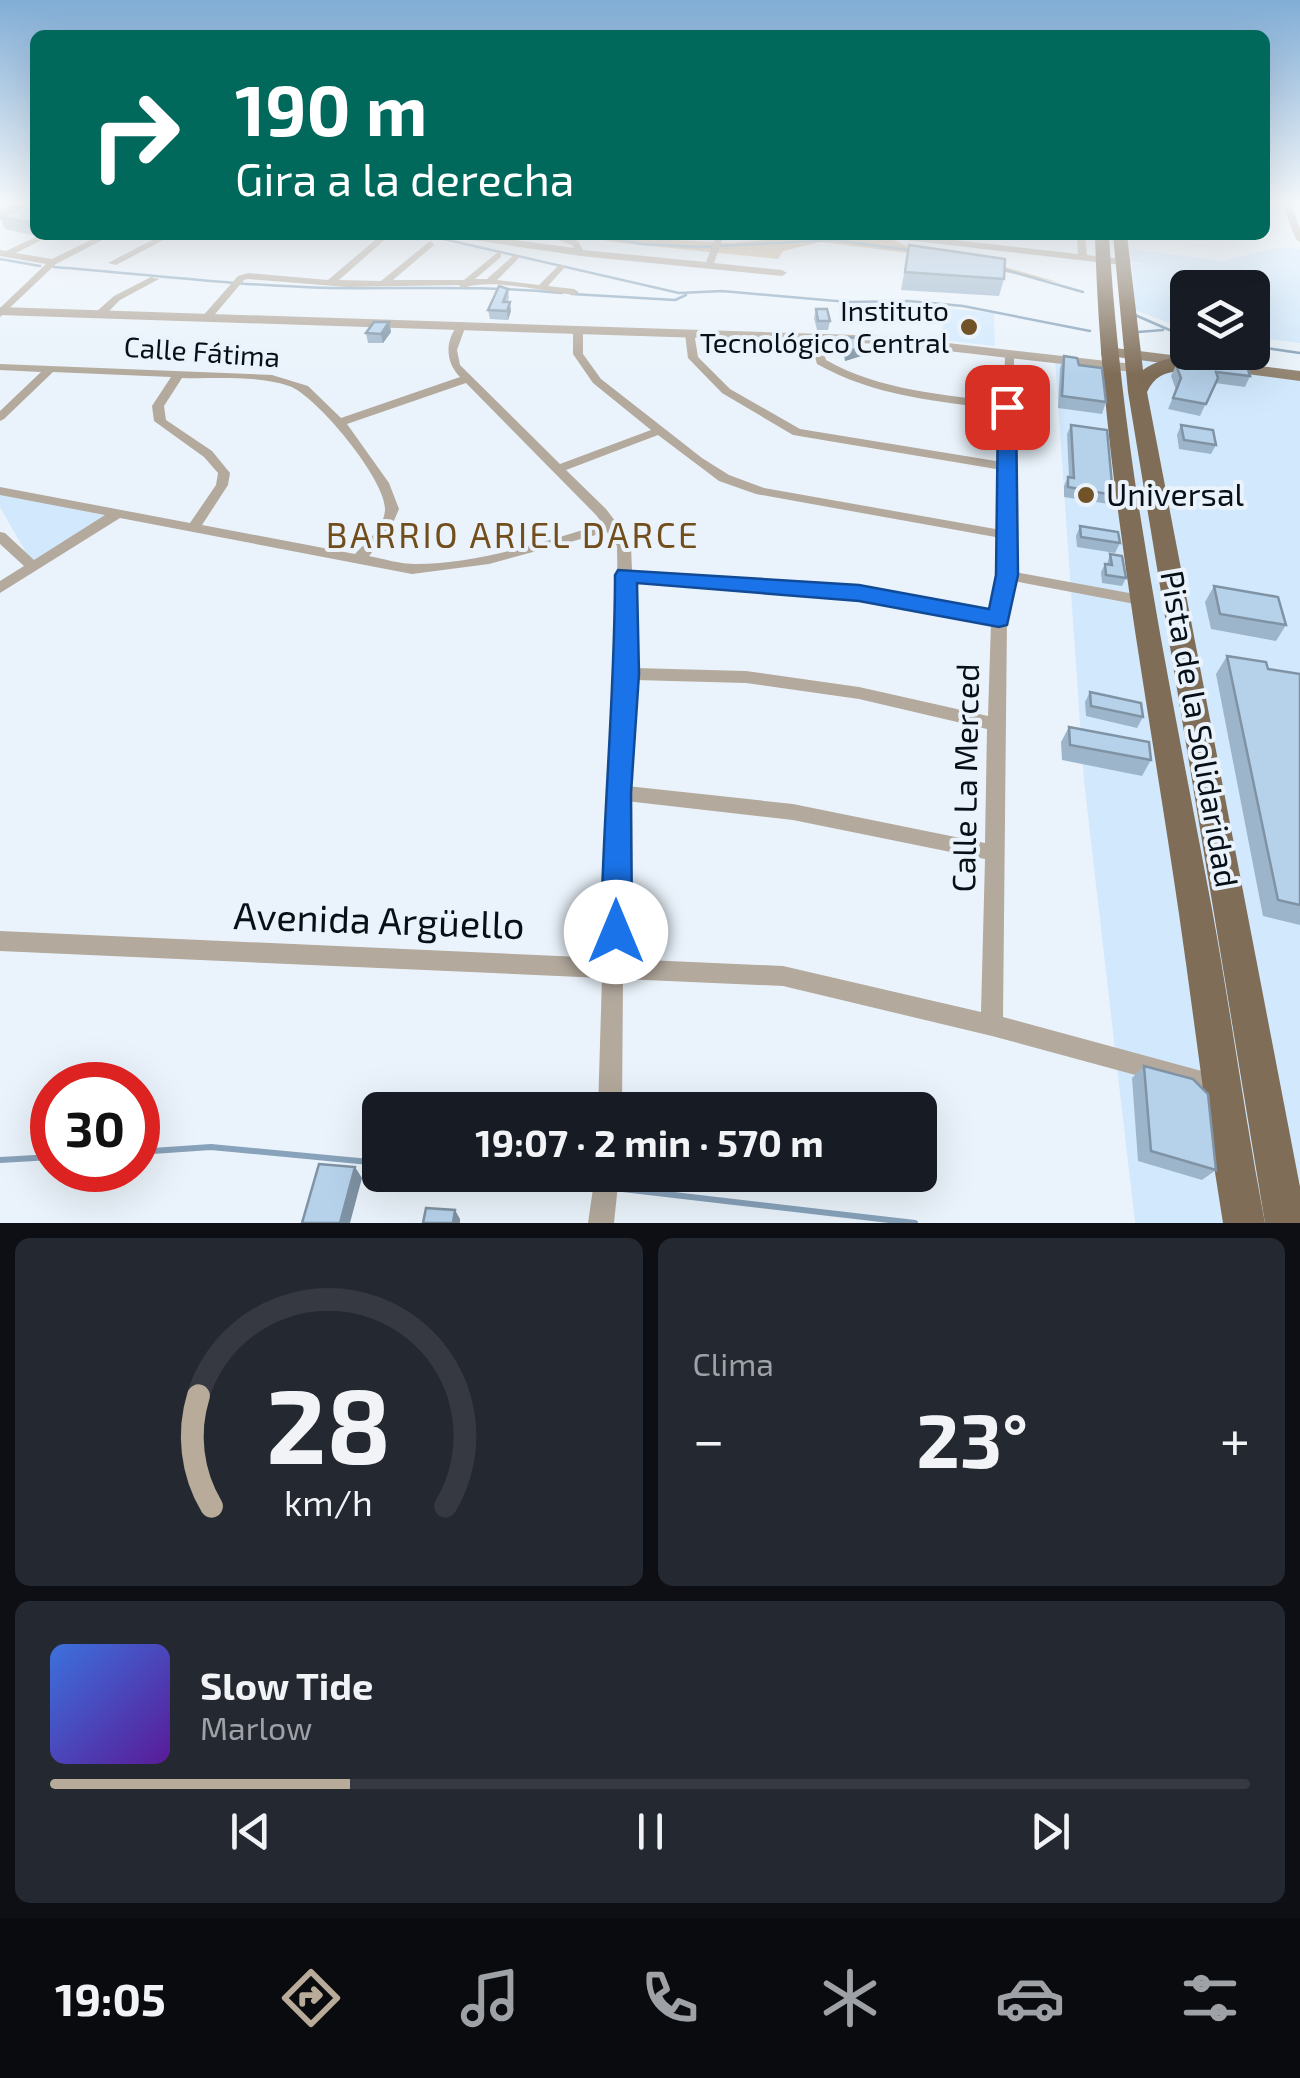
<!DOCTYPE html>
<html lang="es">
<meta charset="utf-8">
<style>
:root{--surface:#171b24;--page:#242831;--text:#f1f3f6;--muted:#9ea1a6;--line:#363941;--accent:#b8ab99}
body{margin:0;font-family:"Exo 2",sans-serif;background:var(--page);color:var(--text);height:100vh;display:flex;flex-direction:column;font-size:38px;white-space:nowrap}
*{box-sizing:border-box;margin:0}
p{font-size:32px;color:var(--muted)}
.icon{flex:none;width:55px;height:55px;fill:none;stroke:currentColor;stroke-width:2;stroke-linecap:round;stroke-linejoin:round}
.map{position:relative;height:1223px;overflow:hidden}
.drawer{display:flex;flex-direction:column;gap:15px;padding:15px;background:#0d0f14;flex:1}
.drawer>*{flex:none}
.guide{position:absolute;left:30px;top:30px;width:1240px;height:210px;border-radius:15px;box-shadow:0 10px 40px #0002;background:#00695c;color:#fff;overflow:hidden}
.controls{position:absolute;left:1170px;top:270px;display:grid;gap:20px}
.controls a{display:grid;place-items:center;width:100px;height:100px;border-radius:15px;background:var(--surface);box-shadow:0 10px 40px #0002;font-size:50px}
.speed{position:absolute;left:30px;top:1062px;display:flex;gap:20px;font-size:50px;font-weight:700;text-align:center}
.speed>*{display:grid;place-content:center;width:130px;height:130px;border-radius:50%;background:var(--surface);box-shadow:0 10px 40px #0002;line-height:1}
.speed .limit{border:15px solid #d22;background:#fff;color:#111}
.pin{position:absolute;display:grid;place-items:center;width:85px;height:85px;color:#fff;margin:-42px;border-radius:20px;box-shadow:0 5px 15px #0006}
.me{position:absolute;width:110px;margin:-55px;rotate:0deg;stroke-linejoin:round;filter:drop-shadow(0 0 8px #0008)}
.turn{display:flex;align-items:center;gap:35px;height:210px;padding:0 40px;font-size:45px}
.turn .icon{width:130px;height:130px;stroke-width:2.5}
.turn b{display:block;font-size:70px;line-height:85px}
.big{font-size:75px;font-weight:700;line-height:1.1}
.drawer .card{flex:1;display:flex;flex-direction:column;justify-content:center;gap:15px;min-width:0;padding:0 35px;border-radius:15px;background:var(--page)}
.drawer .dial{align-items:center;gap:0}
.dial svg{height:260px;overflow:visible;fill:none;stroke:var(--line);stroke-width:7;stroke-linecap:round;text-anchor:middle}
.dial text{fill:var(--text);stroke:none}
.song{display:flex;align-items:center;gap:30px}
.cover{width:120px;height:120px;border-radius:15px;background:linear-gradient(135deg,hsl(220 70% 55%),hsl(270 70% 35%))}
.played{height:10px;border-radius:5px;background:linear-gradient(90deg,var(--accent) 25%,var(--line) 25%)}
.keys{display:flex;justify-content:space-around;direction:ltr}
.heat{display:flex;justify-content:space-between;align-items:center;font-size:55px;direction:ltr}
.drawer .tiles{flex:1;display:grid;gap:15px;grid-template-columns:1fr 1fr}
.card:last-child{grid-column:span 2}
.trip{position:absolute;left:362px;top:1092px;width:575px;height:100px;border-radius:15px;background:var(--surface);box-shadow:0 10px 40px #0002;font-weight:700;line-height:100px;text-align:center}
.dock{display:flex;height:160px;justify-content:space-around;align-items:center;background:#090b0e;color:var(--muted)}
.dock .icon{width:70px;height:70px}
.dock .selected{color:var(--accent)}
.dock b{font-size:45px;color:var(--text)}
.map>svg:first-child{display:block}
.built{fill:#d2e9fd}
.forest{fill:#cfb89d}
.lines{fill:none;stroke-linecap:round;stroke-linejoin:round}
.stream-far1{stroke:#87a2ba;stroke-width:2.5}
.stream{stroke:#87a2ba;stroke-width:6}
.minor{fill:#b3a99d;fill-rule:evenodd}
.tertiary{fill:#b3a99d;fill-rule:evenodd}
.secondary{fill:#958674;fill-rule:evenodd}
.primary{fill:#7f6d57;fill-rule:evenodd}
.wall{fill:#9db5ca}
.shaded-wall{fill:#7f93a4}
.building{fill:#b6d2eb;stroke:#7f93a4;stroke-width:2.5}
.route{fill:#1a73e8;stroke:#114b97;stroke-width:2.5}
.poi-dot{fill:#725328;stroke:#eaf3fb;stroke-width:4}
.labels{text-anchor:middle;stroke-width:8;stroke-linejoin:round;paint-order:stroke}
.far-poi-label{font-size:28px;fill:#080f16;stroke:#eaf3fb;text-anchor:end}
.far-street-label{font-size:28px;fill:#080f16;stroke:#eaf3fb}
.poi-label{font-size:32px;fill:#080f16;stroke:#eaf3fb;text-anchor:start}
.street-label{font-size:32px;fill:#080f16;stroke:#eaf3fb}
.neighbourhood-label{font-size:35px;letter-spacing:2.5px;fill:#714e1c;stroke:#eaf3fb}
.near-street-label{font-size:38px;fill:#080f16;stroke:#eaf3fb}
</style>
<div class="map">
<svg width="1300" height="1223" viewBox="0 0 1300 1223">
<rect width="100%" height="100%" fill="#eaf3fb"/>
<g class="built">
<polygon points="1282,247 1300,249 1300,343 1253,337 1252,288 1188,288 1187,330 1135,310 1132,265 1144,264 1131,261 1130,249 1223,261"/>
<polygon points="944,308 994,313 995,346 942,340"/>
<polygon points="1131,355 1300,376 1300,1223 1135,1223 1084,781 1055,359 1132,368"/>
<polygon points="0,491 118,513 34,567 0,507"/>
</g>
<polygon class="forest" points="583,235 729,243 776,239 782,235 892,239 910,248 983,261 1061,283 916,254 820,242 783,251 778,259 612,242"/>
<g class="lines">
<g class="stream-far1">
<polyline points="426,235 679,293 722,291 848,302 909,301 963,306 1090,331"/>
<polyline points="591,235 642,244 699,247 834,240 909,250"/>
<polyline points="0,259 40,266"/>
<path d="M 54,267 C 146,274 238,286 331,288 C 409,289 484,285 562,293"/>
<polyline points="1002,269 1083,292"/>
<polyline points="572,294 675,300 686,295"/>
<polyline points="1135,315 1188,338"/>
<polyline points="1138,332 1163,330"/>
<polyline points="1252,346 1300,353"/>
</g>
<g class="stream">
<polyline points="138,1152 211,1147 380,1163"/>
<polyline points="0,1160 52,1157"/>
<polyline points="520,1175 595,1184"/>
<polyline points="614,1188 915,1223"/>
</g>
<g class="minor">
<polygon points="14,204 26,204 0,216 0,210"/>
<polygon points="1282,204 1290,204 1300,228 1300,242 1296,239"/>
<polygon points="40,235 51,235 16,253 52,259 101,235 112,235 56,264 0,317 0,308 46,264 0,256 0,250 6,251"/>
<polygon points="162,235 173,235 116,265 108,263"/>
<path d="M 381,235 L 390,235 L 339,280 L 381,281 L 430,241 L 434,244 L 433,246 L 393,280 L 464,280 L 498,252 L 501,253 L 501,257 L 475,279 L 487,279 L 514,255 L 519,258 L 497,280 L 539,285 L 560,264 L 565,267 L 548,286 L 574,289 L 579,292 L 574,295 C 543,291 491,278 463,288 L 458,285 L 347,287 L 248,279 L 244,280 L 210,320 L 201,318 L 238,276 L 248,273 L 328,280 Z"/>
<polygon points="456,235 479,235 574,248 572,245 544,235 557,235 578,241 583,250 706,262 716,235 724,235 714,263 782,270 787,273 782,276 581,256 460,238"/>
<polygon points="885,235 912,235 1078,254 1077,235 1085,235 1087,255 1122,259 1127,262 1122,265 889,238"/>
<polygon points="151,277 159,279 120,300 104,316 96,316 96,312 114,296"/>
<path d="M 461,322 L 466,325 L 457,350 L 460,365 L 560,464 L 651,430 L 593,383 L 573,354 L 573,330 L 578,327 L 583,330 L 583,354 L 601,379 L 702,458 L 729,475 L 764,488 L 1001,530 L 1002,470 L 793,435 L 722,393 L 688,358 L 685,334 L 694,332 L 698,357 L 730,389 L 800,429 L 1002,462 L 1003,410 C 939,401 875,397 817,364 L 810,338 L 819,336 L 826,360 C 881,391 942,394 1004,403 L 1005,353 L 1014,351 L 1014,572 L 1140,595 L 1147,600 L 1140,605 L 1013,581 L 1007,619 L 1003,1017 L 1220,1076 L 1228,1079 L 1231,1087 L 1228,1095 L 1220,1098 L 992,1036 L 783,986 L 623,979 L 622,1110 L 598,1110 L 602,978 L 0,951 L 0,931 L 603,958 L 608,793 L 619,674 L 617,546 L 607,532 L 489,564 L 412,574 L 120,518 L 0,593 L 0,581 L 24,566 L 0,544 L 0,532 L 5,533 L 34,560 L 105,515 L 0,495 L 0,487 L 190,523 L 216,485 L 218,473 L 204,457 L 154,421 L 152,406 L 171,377 L 53,372 L 4,419 L 0,421 L 0,411 L 41,372 L 0,370 L 0,364 L 272,375 L 308,386 L 341,418 L 460,377 C 444,361 445,337 461,322 ZM 182,378 C 214,379 259,375 289,386 C 316,395 387,481 385,510 C 384,528 366,542 355,554 L 202,525 L 228,485 L 230,473 L 212,451 L 166,420 L 164,406 ZM 466,383 L 596,515 L 603,524 C 542,542 479,564 416,564 C 400,564 384,559 369,556 L 390,530 L 399,509 L 389,483 L 347,424 ZM 658,435 L 719,481 L 756,494 L 1001,538 L 1000,575 L 993,613 L 859,588 L 632,571 L 631,546 L 619,526 L 606,509 L 566,470 ZM 632,580 L 859,598 L 991,623 L 988,716 L 859,687 L 746,671 L 635,668 ZM 635,680 L 746,683 L 859,699 L 987,729 L 985,843 L 793,804 L 627,786 ZM 626,801 L 793,820 L 985,859 L 981,1012 L 783,966 L 624,959 Z"/>
<polygon points="595,1175 619,1175 614,1223 588,1223"/>
</g>
<polygon class="tertiary" points="0,307 886,336 1133,364 1140,368 1133,372 886,344 0,315"/>
<polygon class="secondary" points="1107,347 1300,371 1300,381 1101,355 1101,349"/>
<g class="primary">
<path d="M 1095,235 L 1109,235 C 1122,463 1170,685 1212,909 C 1231,1013 1245,1119 1265,1223 L 1223,1223 C 1206,1120 1194,1017 1179,914 C 1146,686 1101,467 1095,235 Z"/>
<path d="M 1113,235 L 1127,235 L 1143,370 C 1159,358 1191,351 1208,363 C 1187,378 1162,361 1147,392 L 1300,1187 L 1300,1223 L 1265,1223 L 1128,392 Z"/>
</g>
</g>
<g class="wall">
<polygon points="35,204 35,233 32,235 5,229 0,217"/>
<polygon points="909,245 1004,279 999,296 901,290"/>
<polygon points="508,289 509,298 507,302 511,311 508,320 490,319 488,310"/>
<polygon points="816,309 830,321 828,330 817,330 814,318"/>
<polygon points="389,322 391,332 383,343 368,343 366,333"/>
<polygon points="842,337 863,347 861,356 845,361 841,346"/>
<polygon points="1064,356 1079,365 1106,402 1102,414 1058,408 1060,368"/>
<polygon points="1176,365 1250,376 1245,387 1215,383 1200,416 1168,409 1176,390 1171,376"/>
<polygon points="1071,425 1113,495 1109,504 1064,497 1064,486 1068,477 1069,477 1067,434"/>
<polygon points="1181,425 1216,445 1211,454 1179,449 1177,435"/>
<polygon points="1080,526 1120,543 1115,553 1077,547 1076,536"/>
<polygon points="1110,554 1126,578 1122,586 1102,583 1101,572 1105,564 1107,564"/>
<polygon points="1214,586 1286,625 1276,641 1211,629 1205,602"/>
<polygon points="1227,656 1268,669 1300,674 1300,925 1263,916 1216,674"/>
<polygon points="1090,692 1143,717 1137,728 1086,716 1085,702"/>
<polygon points="1069,727 1151,760 1142,776 1062,760 1061,742"/>
<polygon points="1144,1066 1216,1170 1202,1180 1138,1161 1132,1078"/>
</g>
<g class="shaded-wall">
<polygon points="35,219 35,233 32,235 26,222"/>
<polygon points="510,302 511,311 508,320 507,311"/>
<polygon points="389,322 391,332 383,343 381,334"/>
<polygon points="863,347 861,356 845,361 846,352"/>
<polygon points="355,1167 362,1178 350,1223 340,1223"/>
<polygon points="455,1210 460,1219 460,1223 453,1223"/>
</g>
<g class="building">
<polygon points="28,204 35,204 35,219 26,222 0,217"/>
<polygon points="909,245 1005,259 1004,279 905,272"/>
<polygon points="499,286 508,289 503,302 510,302 507,311 488,310"/>
<polygon points="816,309 827,309 830,321 818,321"/>
<polygon points="374,322 389,322 381,334 366,333"/>
<polygon points="842,337 860,338 863,347 846,352"/>
<polygon points="1064,356 1077,358 1079,365 1102,368 1106,402 1062,396"/>
<polygon points="1204,360 1247,366 1250,376 1216,372 1218,378 1206,404 1173,398 1181,378 1176,365"/>
<polygon points="1071,425 1107,430 1113,495 1068,487 1068,477 1074,478"/>
<polygon points="1181,425 1213,430 1216,445 1184,440"/>
<polygon points="1080,526 1118,532 1120,543 1081,537"/>
<polygon points="1110,554 1122,556 1126,578 1106,575 1105,564 1112,565"/>
<polygon points="1214,586 1278,597 1286,625 1220,614"/>
<polygon points="1227,656 1266,662 1268,669 1300,674 1300,905 1278,900"/>
<polygon points="1090,692 1141,703 1143,717 1091,706"/>
<polygon points="1069,727 1149,742 1151,760 1070,745"/>
<polygon points="1144,1066 1193,1079 1208,1094 1216,1170 1151,1151"/>
<polygon points="319,1164 355,1167 340,1223 302,1223"/>
<polygon points="426,1208 455,1210 453,1223 423,1223"/>
</g>
<linearGradient id="sky" x2="0" y2="1"><stop stop-color="#81add6"/><stop offset="0.54" stop-color="#f6fafd"/><stop offset="1" stop-color="#f6fafd" stop-opacity="0"/></linearGradient>
<rect width="1300" height="375" fill="url(#sky)"/>
<path class="route" d="M 1007,401 L 1016,407 L 1018,575 L 1007,625 L 999,627 L 859,601 L 637,583 L 639,674 L 631,793 L 632,932 L 627,943 L 616,947 L 605,943 L 601,932 C 603,813 615,695 615,575 L 618,570 L 859,585 L 989,609 L 996,575 L 998,407 Z"/>
<g class="poi-dot">
<circle cx="969" cy="327" r="10"/>
<circle cx="1086" cy="495" r="10"/>
</g>
<g class="labels">
<g class="far-poi-label">
<text x="949" y="321">Instituto<tspan x="949" dy="32">Tecnológico Central</tspan></text>
</g>
<g class="far-street-label">
<text transform="translate(202 352) rotate(4)" y="10">Calle Fátima</text>
</g>
<g class="poi-label">
<text x="1106" y="506">Universal</text>
</g>
<g class="street-label">
<text transform="translate(1199 729) rotate(80)" y="11">Pista de la Solidaridad</text>
<text transform="translate(966 778) rotate(-89)" y="11">Calle La Merced</text>
</g>
<g class="neighbourhood-label">
<text x="513" y="548">BARRIO ARIEL DARCE</text>
</g>
<g class="near-street-label">
<text transform="translate(379 921) rotate(2)" y="13">Avenida Argüello</text>
</g>
</g>
</svg>
<div class="controls">
<a><svg class="icon" aria-label="layers" viewBox="0 0 24 24"><path d="M12 4l9 5-9 5-9-5zM3 14l9 5 9-5"/></svg></a>
</div>
<div class="speed"><div class="limit">30</div></div>
<div class="pin" style="left:1007px;top:407px;background:#d93025"><svg class="icon" aria-label="arrive" viewBox="0 0 24 24"><path d="M6 21V4h12l-3 4 3 4H6"/></svg></div>
<svg class="me" style="left:616px;top:932px" viewBox="-20 -20 40 40"><circle r="19" fill="#fff"/><path d="M0-13L10 11 0 6-10 11z" fill="#1a73e8"/></svg>
<div class="trip">19:07 · 2 min · 570 m</div>
<div class="guide">
<div class="turn"><svg class="icon" aria-label="right" viewBox="0 0 24 24"><path d="M7 20v-9h11M14 6l5 5-5 5"/></svg><div><b>190 m</b>Gira a la derecha</div></div>
</div>
</div>
<section class="drawer">
<div class="tiles">
<div class="card dial"><svg viewBox="0 0 100 80">
<path d="M14 69A42 42 0 1 1 86 69"/>
<path d="M14 69A42 42 0 0 1 10 35" stroke="#b8ab99"/>
<text x="50" y="56" font-size="32" font-weight="700">28</text>
<text x="50" y="72" font-size="11">km/h</text>
</svg></div>
<div class="card"><p>Clima</p>
<div class="heat"><a>−</a><b class="big">23°</b><a>+</a></div>
</div>
<div class="card">
<div class="song"><i class="cover"></i><div><b>Slow Tide</b><p>Marlow</p></div></div>
<div class="played"></div>
<div class="keys"><svg class="icon" aria-label="previous" viewBox="0 0 24 24"><path d="M18 5L8 12l10 7zM5 5v14"/></svg><svg class="icon" aria-label="pause" viewBox="0 0 24 24"><path d="M8 5v14M16 5v14"/></svg><svg class="icon" aria-label="next" viewBox="0 0 24 24"><path d="M6 5l10 7-10 7zM19 5v14"/></svg></div>
</div>
</div>
</section>
<nav class="dock">
<b>19:05</b>
<svg class="icon selected" aria-label="directions" viewBox="0 0 24 24"><path d="M12 3l9 9-9 9-9-9zM9 14v-3h6M13 9l2 2-2 2"/></svg>
<svg class="icon" aria-label="music" viewBox="0 0 24 24"><path d="M9 18V5l10-2v13"/><circle cx="6" cy="18" r="3"/><circle cx="16" cy="16" r="3"/></svg>
<svg class="icon" aria-label="phone" viewBox="0 0 24 24"><path d="M5 4h4l2 5-3 2q2 4 5 5l2-3 5 2v4C11 20 4 13 5 4z"/></svg>
<svg class="icon" aria-label="climate" viewBox="0 0 24 24"><path d="M12 3v18M4 7l16 10M4 17L20 7"/></svg>
<svg class="icon" aria-label="car" viewBox="0 0 24 24"><path d="M5 17H2v-5l4-1 3-4h7l3 4 3 1v5h-3M9 17h6M6 11h13"/><circle cx="7" cy="17" r="2"/><circle cx="17" cy="17" r="2"/></svg>
<svg class="icon" aria-label="filters" viewBox="0 0 24 24"><path d="M4 7h16M4 17h16"/><circle cx="9" cy="7" r="2"/><circle cx="15" cy="17" r="2"/></svg>
</nav>
